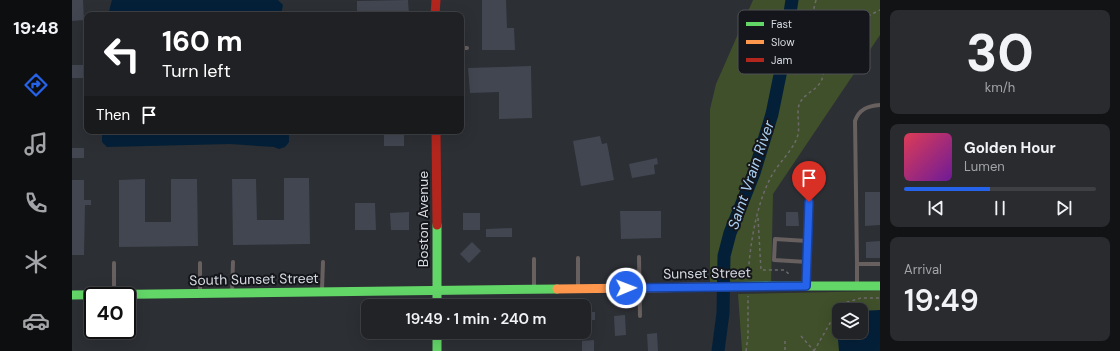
<!DOCTYPE html>
<meta charset="utf-8">
<style>
:root{--surface:#212327;--page:#292b2f;--text:#f1f3f6;--muted:#a2a4a7;--line:#3e4044;--accent:#2563eb}
body{margin:0;font-family:"DM Sans",sans-serif;background:var(--page);color:var(--text);height:100vh;display:flex;flex-direction:column;font-size:15px;white-space:nowrap}
*{box-sizing:border-box;margin:0}
p{font-size:13px;color:var(--muted)}
.icon{flex:none;width:22px;height:22px;fill:none;stroke:currentColor;stroke-width:2;stroke-linecap:round;stroke-linejoin:round}
.map{position:relative;flex:1;overflow:hidden}
.details{display:flex;flex-direction:column;gap:10px;padding:10px;background:#121315;width:240px}
.details>*{flex:none}
.banner{position:absolute;left:12px;top:12px;width:380px;height:122px;border-radius:8px;box-shadow:0 4px 16px #0002,0 0 0 1px var(--line);background:#202124;color:#fff;overflow:hidden}
.tools{position:absolute;left:760px;top:303px;display:grid;gap:8px}
.tools a{display:grid;place-items:center;width:36px;height:36px;border-radius:8px;background:var(--surface);box-shadow:0 4px 16px #0002,0 0 0 1px var(--line);font-size:20px}
.speed{position:absolute;left:12px;top:287px;display:flex;gap:8px;font-size:20px;font-weight:700;text-align:center}
.speed>*{display:grid;place-content:center;width:52px;height:52px;border-radius:50%;background:var(--surface);box-shadow:0 4px 16px #0002,0 0 0 1px var(--line);line-height:1}
.speed .limit{border:2px solid #111;border-radius:6px;background:#fff;color:#111}
.pin{position:absolute;display:grid;place-items:center;width:34px;height:34px;color:#fff;margin:-41px -17px;border-radius:50% 50% 50% 0;rotate:-45deg;box-shadow:0 0 4px #0007}
.pin .icon{rotate:45deg}
.me{position:absolute;width:44px;margin:-22px;rotate:89deg;stroke-linejoin:round;filter:drop-shadow(0 0 3px #0008)}
.turn{display:flex;align-items:center;gap:14px;height:84px;padding:0 12px;font-size:18px}
.turn .icon{width:52px;height:52px;stroke-width:2.5}
.turn b{display:block;font-size:28px;line-height:34px}
.then{display:flex;align-items:center;height:38px;padding:0 12px;background:#0003;gap:8px;font-size:15px}
.big{font-size:30px;font-weight:600;line-height:1.1}
.details .widget{flex:1;display:flex;flex-direction:column;justify-content:center;gap:6px;min-width:0;padding:0 14px;border-radius:8px;background:var(--page)}
.details .dial{align-items:center;gap:0}
.dial b{font-size:52px;line-height:1}
.song{display:flex;align-items:center;gap:12px}
.cover{width:48px;height:48px;border-radius:6px;background:linear-gradient(135deg,hsl(350 70% 55%),hsl(280 70% 35%))}
.played{height:4px;border-radius:2px;background:linear-gradient(90deg,var(--accent) 45%,var(--line) 45%)}
.keys{display:flex;justify-content:space-around;direction:ltr}
.trip{position:absolute;left:289px;top:299px;width:230px;height:40px;border-radius:8px;background:var(--surface);box-shadow:0 4px 16px #0002,0 0 0 1px var(--line);font-weight:600;line-height:40px;text-align:center}
main{display:flex;flex:1;min-height:0}
.tab-bar{display:flex;flex-direction:column;width:72px;justify-content:space-around;align-items:center;background:#0d0e10;color:var(--muted)}
.tab-bar .icon{width:28px;height:28px}
.tab-bar .current{color:var(--accent)}
.tab-bar b{font-size:18px;color:var(--text)}
.map>svg:first-child{display:block}
.green{fill:#40502a;fill-rule:evenodd}
.water{fill:#042039}
.lines{fill:none;stroke-linecap:round;stroke-linejoin:round}
.river{stroke:#042039;stroke-width:13}
.building{fill:#414651}
.path{stroke:#6e6a6c;stroke-width:1.5;stroke-dasharray:3 3;stroke-linecap:butt}
.lane{stroke:#685f5f;stroke-width:4}
.fast{stroke:#63d668;stroke-width:9}
.slow{stroke:#ff974d;stroke-width:9}
.jam{stroke:#b3261e;stroke-width:9}
.fast-bridge{stroke:#63d668;stroke-width:9}
.route-casing{stroke:#184099;stroke-width:10}
.route{stroke:#2563eb;stroke-width:7}
.labels{text-anchor:middle;stroke-width:4;stroke-linejoin:round;paint-order:stroke}
.street-label{font-size:14px;fill:#d5d9e0;stroke:#14161b}
.water-label{font-size:15px;font-style:italic;fill:#aad0f5;stroke:#14161b}
.key{fill:#14161b;stroke:#4e5056;stroke-width:1}
.key-label{font-size:11px;fill:#d5d9e0}
</style>
<main>
<nav class="tab-bar">
<b>19:48</b>
<svg class="icon current" aria-label="directions" viewBox="0 0 24 24"><path d="M12 3l9 9-9 9-9-9zM9 14v-3h6M13 9l2 2-2 2"/></svg>
<svg class="icon" aria-label="music" viewBox="0 0 24 24"><path d="M9 18V5l10-2v13"/><circle cx="6" cy="18" r="3"/><circle cx="16" cy="16" r="3"/></svg>
<svg class="icon" aria-label="phone" viewBox="0 0 24 24"><path d="M5 4h4l2 5-3 2q2 4 5 5l2-3 5 2v4C11 20 4 13 5 4z"/></svg>
<svg class="icon" aria-label="climate" viewBox="0 0 24 24"><path d="M12 3v18M4 7l16 10M4 17L20 7"/></svg>
<svg class="icon" aria-label="car" viewBox="0 0 24 24"><path d="M5 17H2v-5l4-1 3-4h7l3 4 3 1v5h-3M9 17h6M6 11h13"/><circle cx="7" cy="17" r="2"/><circle cx="17" cy="17" r="2"/></svg>
</nav>
<div class="map">
<svg width="808" height="351" viewBox="0 0 808 351">
<rect width="100%" height="100%" fill="#2c2f34"/>
<g class="green">
<polygon points="681,0 808,0 808,35 701,194 699,286 638,287 638,109 644,84"/>
<path d="M 808,291 L 808,351 L 670,351 L 666,294 ZM 767,310 L 789,310 L 789,332 L 767,332 Z"/>
</g>
<g class="water">
<polygon points="40,0 206,0 211,5 209,15 36,15"/>
<polygon points="30,131 217,131 217,142 213,147 207,149 202,147 158,144 35,147 30,142"/>
<polygon points="808,310 808,351 767,351 766,339 768,332 789,332 789,311"/>
</g>
<g class="lines">
<polyline class="river" points="646,351 651,313 652,256 658,233 682,173 700,114 709,70 720,0"/>
</g>
<g class="building">
<polygon points="0,0 11,0 12,20 0,21"/>
<polygon points="336,0 337,15 285,15 285,1"/>
<polygon points="410,0 434,0 435,28 442,28 443,50 410,50"/>
<rect x="0" y="65" width="15" height="13"/>
<polygon points="459,66 460,118 427,119 427,92 398,93 396,68"/>
<rect x="312" y="131" width="20" height="15"/>
<polygon points="528,136 530,144 535,143 542,180 509,186 501,141"/>
<rect x="0" y="148" width="12" height="10"/>
<polygon points="585,158 586,164 582,165 583,174 560,178 557,164"/>
<polygon points="212,178 237,178 238,244 161,245 160,179 184,179 185,220 212,220"/>
<polygon points="73,179 73,222 99,222 99,179 125,179 126,246 47,247 47,180"/>
<polygon points="0,180 12,180 12,200 19,200 19,205 13,205 12,255 0,255"/>
<polygon points="793,192 808,192 808,225 793,226"/>
<polygon points="283,203 303,203 304,230 283,230"/>
<polygon points="548,211 589,211 589,238 549,239"/>
<polygon points="337,212 337,230 319,230 318,213"/>
<polygon points="714,212 726,212 727,226 714,226"/>
<rect x="391" y="213" width="17" height="17"/>
<polygon points="440,228 440,237 414,237 414,229"/>
<polygon points="808,241 808,258 794,258 794,242"/>
<polygon points="400,242 409,251 397,263 388,254"/>
<rect x="512" y="312" width="11" height="8"/>
<polygon points="553,315 554,335 543,336 542,316"/>
<polygon points="585,333 586,351 576,351 575,334"/>
<polygon points="522,340 522,351 510,351 510,341"/>
</g>
<g class="lines">
<g class="path">
<path d="M 744,0 C 737,28 735,33 755,54"/>
<polyline points="686,218 689,270 712,270 716,273 716,276"/>
<path d="M 676,276 C 678,245 684,206 698,179 C 705,164 719,153 725,138 C 729,127 724,115 727,105 C 731,94 742,92 748,83 C 754,73 752,61 756,51 C 762,35 793,17 808,10"/>
<polyline points="729,336 742,351"/>
<polyline points="713,341 713,351"/>
<polyline points="674,351 676,336 676,296"/>
<polyline points="742,351 769,304 789,298 808,298"/>
</g>
<g class="lane">
<polyline points="389,48 395,48"/>
<polyline points="389,76 391,76"/>
<polyline points="389,123 391,123"/>
<polyline points="567,257 568,316"/>
<polyline points="462,259 462,289"/>
<polyline points="735,262 702,260 703,239 735,241"/>
<polyline points="42,263 42,293"/>
<polyline points="128,263 128,292"/>
<path d="M 785,264 L 783,121 C 787,109 796,106 808,105"/>
<polyline points="734,284 737,202"/>
<polyline points="785,285 785,264 808,264"/>
<polyline points="506,288 506,258"/>
<polyline points="250,290 251,262"/>
<polyline points="160,292 161,262"/>
</g>
<g class="fast">
<polyline points="365,225 365,306"/>
<polyline points="694,286 808,286"/>
<polyline points="0,295 485,289"/>
<polyline points="365,332 365,351"/>
</g>
<polyline class="slow" points="485,289 643,287"/>
<g class="jam">
<polyline points="363,15 364,0"/>
<polyline points="364,131 365,225"/>
</g>
<polyline class="fast-bridge" points="643,287 694,286"/>
</g>
<g class="lines">
<g class="route-casing">
<polyline id="route" points="554,288 734,286 737,202"/>
</g>
<use href="#route" class="route"/>
</g>
<g class="labels">
<g class="street-label">
<text transform="translate(351 219) rotate(-90)" y="5">Boston Avenue</text>
<text transform="translate(635 273) rotate(-1)" y="5">Sunset Street</text>
<text transform="translate(182 279) rotate(-1)" y="5">South Sunset Street</text>
</g>
<g class="water-label">
<text transform="translate(679 175) rotate(-71)" y="5">Saint Vrain River</text>
</g>
</g>
<rect x="666" y="10" width="132" height="64" rx="6" class="key"/>
<rect x="674" y="22" width="18" height="4" fill="#63d668"/>
<rect x="674" y="40" width="18" height="4" fill="#ff974d"/>
<rect x="674" y="58" width="18" height="4" fill="#b3261e"/>
<g class="key-label">
<text x="699" y="28">Fast</text>
<text x="699" y="46">Slow</text>
<text x="699" y="64">Jam</text>
</g>
</svg>
<div class="tools">
<a><svg class="icon" aria-label="layers" viewBox="0 0 24 24"><path d="M12 4l9 5-9 5-9-5zM3 14l9 5 9-5"/></svg></a>
</div>
<div class="speed"><div class="limit">40</div></div>
<div class="pin" style="left:737px;top:202px;background:#d93025"><svg class="icon" aria-label="arrive" viewBox="0 0 24 24"><path d="M6 21V4h12l-3 4 3 4H6"/></svg></div>
<svg class="me" style="left:554px;top:288px" viewBox="-20 -20 40 40"><circle r="17" fill="#2563eb" stroke="#fff" stroke-width="3"/><path d="M0-11L8 9 0 5-8 9z" fill="#fff"/></svg>
<div class="trip">19:49 · 1 min · 240 m</div>
<div class="banner">
<div class="turn"><svg class="icon" aria-label="left" viewBox="0 0 24 24"><path d="M17 20v-9H6M10 6l-5 5 5 5"/></svg><div><b>160 m</b>Turn left</div></div>
<div class="then">Then<svg class="icon" aria-label="arrive" viewBox="0 0 24 24"><path d="M6 21V4h12l-3 4 3 4H6"/></svg></div>
</div>
</div>
<section class="details">
<div class="widget dial"><b>30</b><p>km/h</p></div>
<div class="widget">
<div class="song"><i class="cover"></i><div><b>Golden Hour</b><p>Lumen</p></div></div>
<div class="played"></div>
<div class="keys"><svg class="icon" aria-label="previous" viewBox="0 0 24 24"><path d="M18 5L8 12l10 7zM5 5v14"/></svg><svg class="icon" aria-label="pause" viewBox="0 0 24 24"><path d="M8 5v14M16 5v14"/></svg><svg class="icon" aria-label="next" viewBox="0 0 24 24"><path d="M6 5l10 7-10 7zM19 5v14"/></svg></div>
</div>
<div class="widget"><p>Arrival</p><b class="big">19:49</b></div>
</section>
</main>
